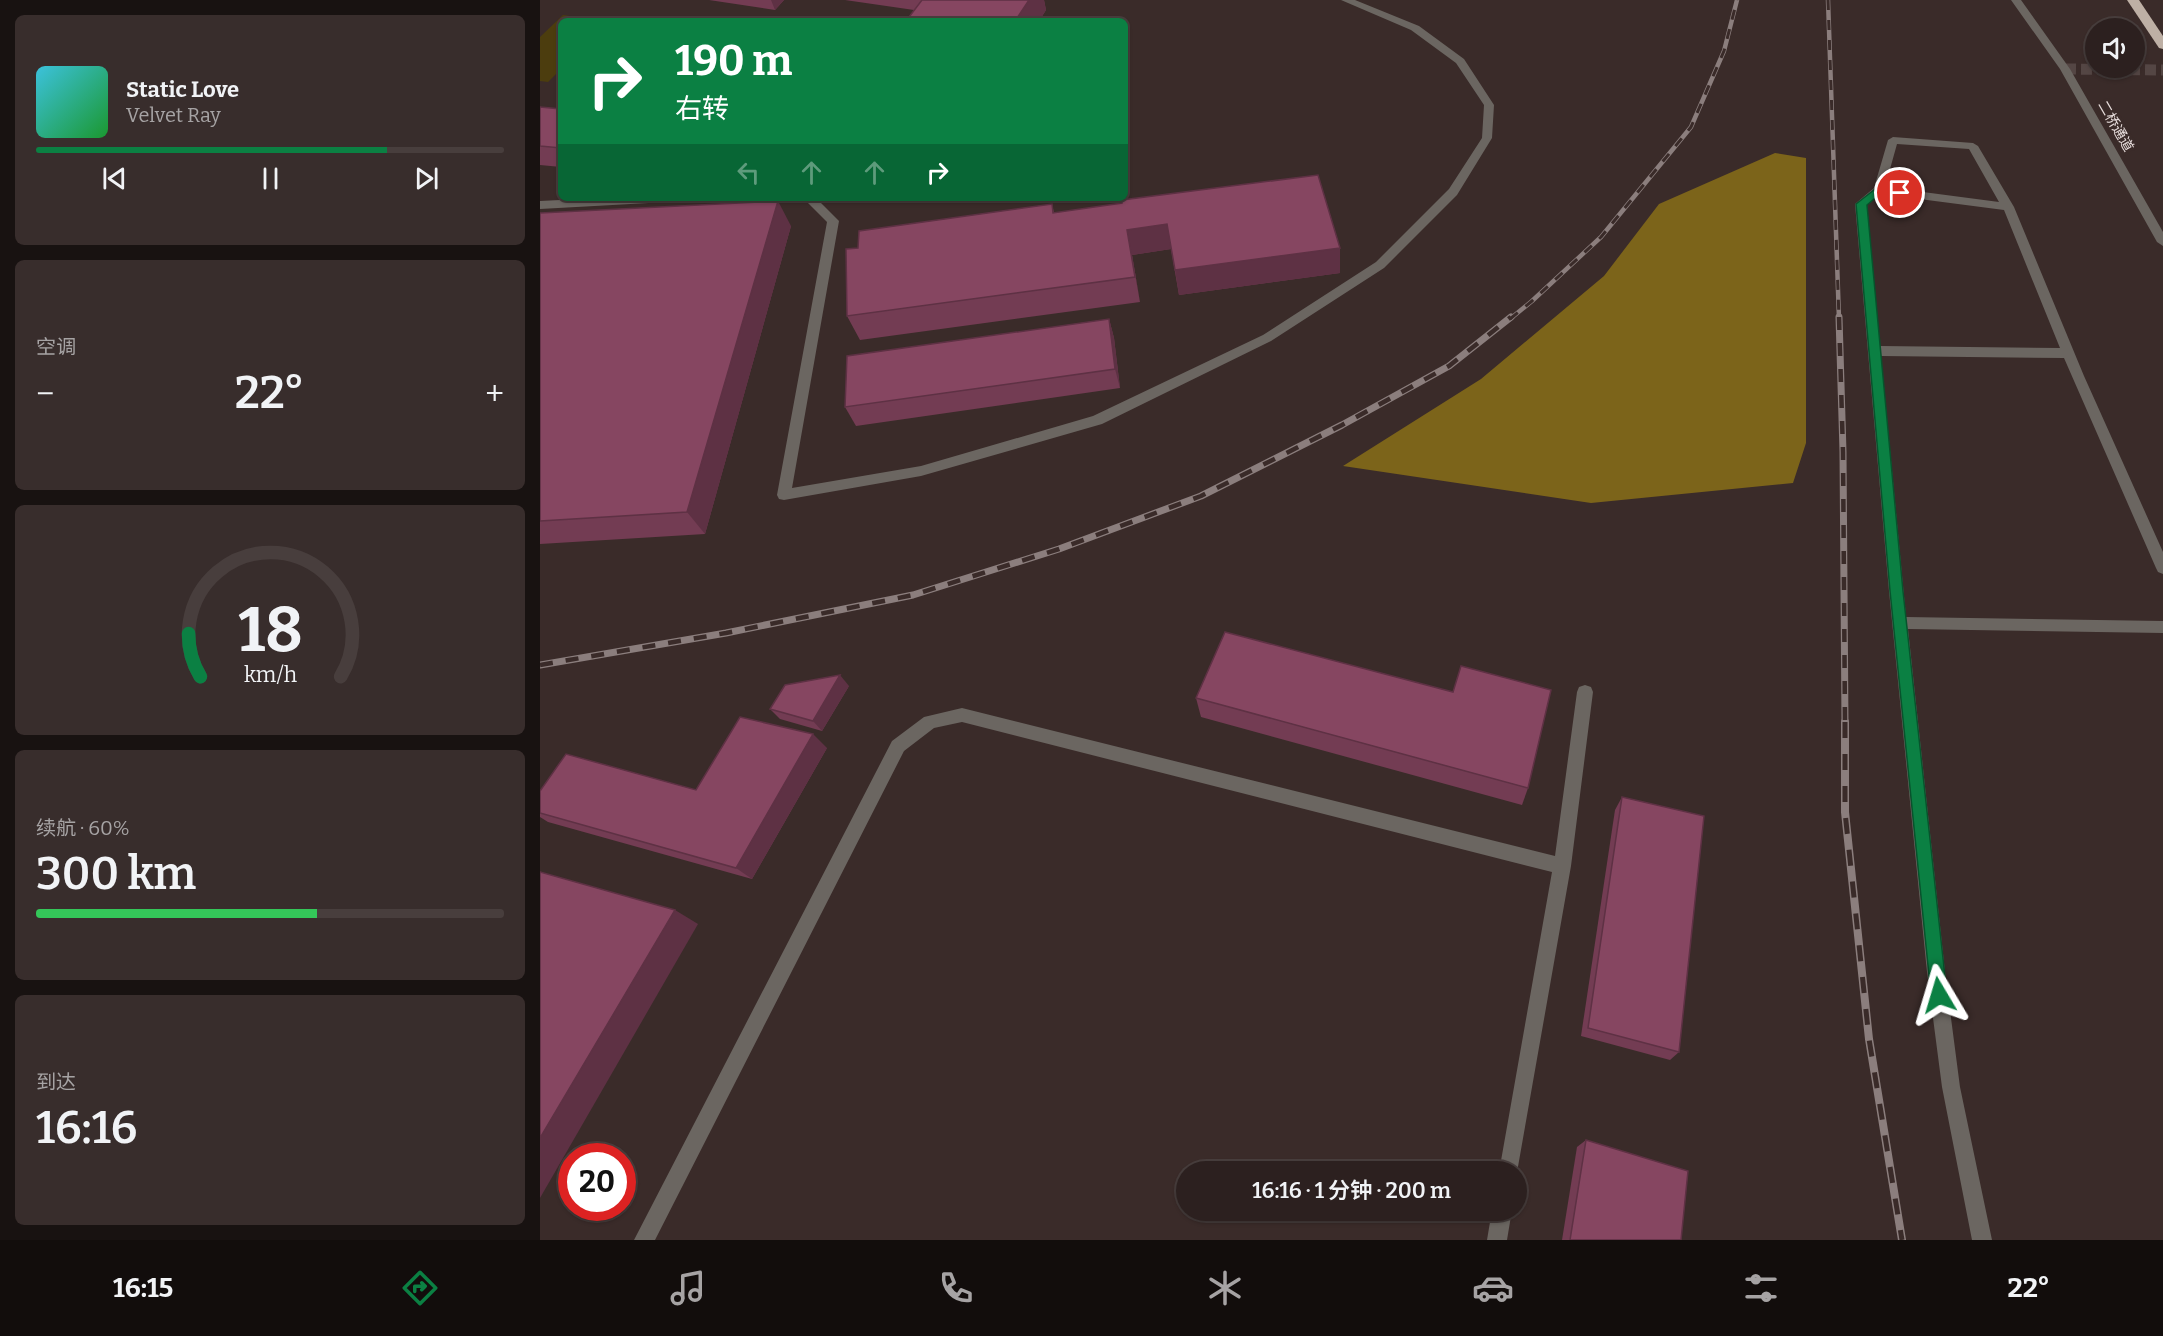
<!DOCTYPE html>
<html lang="zh">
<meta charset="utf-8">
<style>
:root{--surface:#2c201f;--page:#382d2c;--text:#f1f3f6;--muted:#a6a3a4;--line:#483e3d;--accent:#0b8043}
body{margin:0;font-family:Bitter,"Noto Sans SC",serif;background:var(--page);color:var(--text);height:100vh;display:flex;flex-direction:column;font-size:22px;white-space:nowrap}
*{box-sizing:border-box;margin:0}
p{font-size:20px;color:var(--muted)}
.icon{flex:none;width:33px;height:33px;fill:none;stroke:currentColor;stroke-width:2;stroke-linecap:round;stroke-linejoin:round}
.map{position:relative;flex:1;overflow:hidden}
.drawer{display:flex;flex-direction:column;gap:15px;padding:15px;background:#181211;width:540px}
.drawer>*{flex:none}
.hud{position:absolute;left:18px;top:18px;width:570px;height:183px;border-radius:9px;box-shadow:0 2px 4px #0004,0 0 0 2px var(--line);background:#0b8043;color:#fff;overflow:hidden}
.buttons{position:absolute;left:1545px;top:18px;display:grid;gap:12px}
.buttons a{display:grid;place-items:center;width:60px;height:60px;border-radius:50%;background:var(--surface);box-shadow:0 2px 4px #0004,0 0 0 2px var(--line);font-size:30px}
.speed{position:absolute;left:18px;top:1143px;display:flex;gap:12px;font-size:30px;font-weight:700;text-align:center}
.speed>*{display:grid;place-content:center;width:78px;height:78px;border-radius:50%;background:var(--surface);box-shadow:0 2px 4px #0004,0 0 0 2px var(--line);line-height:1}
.speed .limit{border:9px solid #d22;background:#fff;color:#111}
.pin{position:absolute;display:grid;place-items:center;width:51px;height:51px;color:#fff;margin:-26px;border:3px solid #fff;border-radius:50%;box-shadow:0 2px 6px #0007}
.me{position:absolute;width:66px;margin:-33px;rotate:353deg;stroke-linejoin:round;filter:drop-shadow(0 0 4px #0008)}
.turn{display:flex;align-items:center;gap:21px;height:126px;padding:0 18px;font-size:27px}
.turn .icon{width:78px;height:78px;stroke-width:2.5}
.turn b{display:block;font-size:42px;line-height:51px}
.lanes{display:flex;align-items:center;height:57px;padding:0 18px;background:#0003;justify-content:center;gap:30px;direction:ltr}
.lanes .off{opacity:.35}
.big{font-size:45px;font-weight:600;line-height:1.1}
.drawer .widget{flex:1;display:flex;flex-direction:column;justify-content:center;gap:9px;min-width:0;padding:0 21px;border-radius:9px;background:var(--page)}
.drawer .dial{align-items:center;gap:0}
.dial svg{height:156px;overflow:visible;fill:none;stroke:var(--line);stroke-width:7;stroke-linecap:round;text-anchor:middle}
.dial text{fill:var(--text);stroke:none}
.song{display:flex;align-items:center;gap:18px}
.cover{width:72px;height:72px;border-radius:9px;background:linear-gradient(135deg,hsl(190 70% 55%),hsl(130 70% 35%))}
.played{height:6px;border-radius:3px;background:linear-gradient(90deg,var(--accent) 75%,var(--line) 75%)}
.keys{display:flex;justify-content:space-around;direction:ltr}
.heat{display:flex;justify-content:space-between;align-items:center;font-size:33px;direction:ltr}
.charge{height:9px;border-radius:4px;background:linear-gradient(90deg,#34c759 60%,var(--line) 0)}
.trip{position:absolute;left:636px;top:1161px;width:351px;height:60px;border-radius:30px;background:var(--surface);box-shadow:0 2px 4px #0004,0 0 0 2px var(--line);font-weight:600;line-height:60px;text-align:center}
.dock{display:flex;height:96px;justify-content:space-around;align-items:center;background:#120d0c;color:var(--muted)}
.dock .icon{width:42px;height:42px}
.dock .on{color:var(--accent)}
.dock b{font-size:27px;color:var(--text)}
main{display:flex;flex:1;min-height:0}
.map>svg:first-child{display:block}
.green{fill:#4c3d0e}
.forest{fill:#7c641a}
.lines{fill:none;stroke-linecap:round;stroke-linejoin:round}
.minor-tunnel{stroke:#544644;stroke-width:11;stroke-dasharray:11 5;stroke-linecap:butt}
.minor{fill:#6b6661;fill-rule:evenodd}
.highway{fill:#beb0a5;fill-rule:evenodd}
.rail-far2-casing{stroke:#8b7e7d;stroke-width:4.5}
.rail-far1-casing{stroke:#8b7e7d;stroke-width:7}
.rail-casing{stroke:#8b7e7d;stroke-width:8}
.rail-far2{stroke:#3a2b29;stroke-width:3;stroke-dasharray:10;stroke-linecap:butt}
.rail-far1{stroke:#3a2b29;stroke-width:4.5;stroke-dasharray:13;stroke-linecap:butt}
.rail{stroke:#3a2b29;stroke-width:5;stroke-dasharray:16;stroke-linecap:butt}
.wall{fill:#733c53}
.shaded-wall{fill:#5e3144}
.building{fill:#864661;stroke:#5e3144;stroke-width:1.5}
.route{fill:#0b8043;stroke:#07532c;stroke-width:1.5}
.labels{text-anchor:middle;stroke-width:6;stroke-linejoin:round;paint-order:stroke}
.far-street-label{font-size:14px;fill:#e8dedd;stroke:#3a2b29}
</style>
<main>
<section class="drawer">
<div class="widget">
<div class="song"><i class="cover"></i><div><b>Static Love</b><p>Velvet Ray</p></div></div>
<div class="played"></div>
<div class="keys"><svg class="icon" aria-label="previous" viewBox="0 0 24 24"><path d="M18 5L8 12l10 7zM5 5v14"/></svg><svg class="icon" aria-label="pause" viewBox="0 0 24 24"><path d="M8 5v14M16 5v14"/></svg><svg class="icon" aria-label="next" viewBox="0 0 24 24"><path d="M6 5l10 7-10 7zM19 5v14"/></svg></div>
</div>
<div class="widget"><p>空调</p>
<div class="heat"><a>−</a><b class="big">22°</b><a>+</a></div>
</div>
<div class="widget dial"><svg viewBox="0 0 100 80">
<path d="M14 69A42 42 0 1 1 86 69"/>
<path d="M14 69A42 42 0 0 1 8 47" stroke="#0b8043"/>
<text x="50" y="56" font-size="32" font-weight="700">18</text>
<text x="50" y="72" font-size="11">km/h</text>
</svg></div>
<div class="widget"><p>续航 · 60%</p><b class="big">300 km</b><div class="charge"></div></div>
<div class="widget"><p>到达</p><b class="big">16:16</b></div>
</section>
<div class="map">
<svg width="1623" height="1240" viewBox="0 0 1623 1240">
<rect width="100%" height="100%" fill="#3a2b29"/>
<polygon class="green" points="23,15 63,21 21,21 21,69 8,82 0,81 0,37"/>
<polygon class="forest" points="1235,153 1266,158 1266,443 1253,483 1051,503 803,466 941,379 1064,276 1119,204"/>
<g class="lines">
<polyline class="minor-tunnel" points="1525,69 1623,70"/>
<g class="minor">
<polygon points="801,0 815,0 879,26 924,59 954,105 952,138 917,195 844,268 731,341 562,424 381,476 244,500 239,499 237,495 287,222 263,198 276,198 299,221 252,488 381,466 553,416 723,335 836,262 909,189 942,138 944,105 916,63 871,30"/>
<polygon points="1471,0 1481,0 1530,69 1623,232 1623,246 1617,242 1520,69"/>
<path d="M 1353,137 L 1433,143 L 1438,146 L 1474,207 L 1544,376 L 1623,552 L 1623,574 L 1618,572 L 1616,568 L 1524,358 L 1341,356 L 1366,617 L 1623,621 L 1623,633 L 1368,629 L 1405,972 L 1420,1087 L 1452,1240 L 1432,1240 L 1402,1087 L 1387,972 L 1349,591 L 1315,204 L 1334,188 L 1348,140 ZM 1357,144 L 1429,149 L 1459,202 L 1345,187 ZM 1341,194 L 1464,210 L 1520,348 L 1340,346 L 1327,205 Z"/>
<polygon points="60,198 133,198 127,202 0,209 0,201"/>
<polygon points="1045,685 1051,687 1053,692 1031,866 976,1178 976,1172 959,1172 1012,872 422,722 394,728 364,751 115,1240 94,1240 352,741 384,717 422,708 1015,856 1037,692 1039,687"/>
<polygon points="952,1210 972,1210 967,1240 947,1240"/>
</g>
<polygon class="highway" points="1587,0 1599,0 1623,36 1623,49 1619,48"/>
<g class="rail-far2-casing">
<g id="rail-far2">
<polyline points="1288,0 1299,319"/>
<polyline points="970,319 992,301 1061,237 1151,127 1184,51 1197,0"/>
</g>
</g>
<g class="rail-far1-casing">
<g id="rail-far1">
<polyline points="1299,317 1303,452 1305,724"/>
<polyline points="0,665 186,633 373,595 519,549 661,496 802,425 909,366 971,317"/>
</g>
</g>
<g class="rail-casing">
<polyline id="rail" points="1305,722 1305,812 1329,1039 1362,1240"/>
</g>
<use href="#rail-far2" class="rail-far2"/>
<use href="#rail-far1" class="rail-far1"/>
<use href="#rail" class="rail"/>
</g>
<g class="wall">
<polygon points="169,0 244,0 235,10"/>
<polygon points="305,0 504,0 506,10 499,21 366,21 374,10"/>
<polygon points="0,107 21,109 21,167 0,165"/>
<polygon points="512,204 514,213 800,248 800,273 639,295 631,249 592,255 600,302 320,340 307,316 318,248"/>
<polygon points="0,213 251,226 165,534 0,544"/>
<polygon points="569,319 574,338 580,388 316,426 305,407"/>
<polygon points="309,686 282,731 240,719 230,709"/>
<polygon points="656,698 988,788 982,805 661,717"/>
<polygon points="287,748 212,879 8,822 0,817 0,791 156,790"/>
<polygon points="1082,797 1139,1052 1130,1060 1041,1036 1075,810"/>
<polygon points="1046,1140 1141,1240 1022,1240 1037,1147"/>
</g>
<g class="shaded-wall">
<polygon points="231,0 244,0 235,10"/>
<polygon points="489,0 504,0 506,10 499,21 475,21"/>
<polygon points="238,201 251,226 165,534 147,512"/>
<polygon points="627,224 631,249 592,255 600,302 587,230"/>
<polygon points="800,248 800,273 639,295 635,270"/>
<polygon points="569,319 574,338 580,388 575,369"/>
<polygon points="300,675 309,686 282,731 273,721"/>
<polygon points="273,734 287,748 212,879 196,868"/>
<polygon points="135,910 158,924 0,1198 0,1138"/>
</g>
<g class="building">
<polygon points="382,0 489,0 475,21 366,21"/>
<polygon points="0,107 21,109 21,148 0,146"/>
<polygon points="778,175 800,248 635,270 627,224 587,230 595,277 307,316 306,249 318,248 319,231 512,204 513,213 582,203 582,200"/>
<polygon points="238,201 147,512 0,521 0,213"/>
<polygon points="569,319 575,369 305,407 307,356"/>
<polygon points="685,632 913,692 921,666 1011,690 988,788 656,698"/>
<polygon points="300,675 273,721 230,709 245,685"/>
<polygon points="200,717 273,734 196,868 0,813 0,791 26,754 156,790"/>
<polygon points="1082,797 1164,816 1139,1052 1048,1028"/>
<polygon points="0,872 135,910 0,1138"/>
<polygon points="1046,1140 1148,1171 1141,1240 1030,1240"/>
</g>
<polygon class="route" points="1339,186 1360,189 1366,193 1360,196 1341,193 1327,205 1363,591 1407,995 1405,1001 1399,1003 1393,1001 1391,995 1350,591 1316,204"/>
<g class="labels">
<g class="far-street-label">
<text transform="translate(1576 126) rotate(60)" y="5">二桥通道</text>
</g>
</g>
</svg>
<div class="buttons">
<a><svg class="icon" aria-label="sound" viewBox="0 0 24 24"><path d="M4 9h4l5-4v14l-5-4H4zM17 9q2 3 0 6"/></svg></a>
</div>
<div class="speed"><div class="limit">20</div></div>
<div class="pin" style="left:1360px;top:193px;background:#d93025"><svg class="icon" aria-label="arrive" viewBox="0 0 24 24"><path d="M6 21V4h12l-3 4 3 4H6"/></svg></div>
<svg class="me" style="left:1399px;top:995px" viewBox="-20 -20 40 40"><path d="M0-17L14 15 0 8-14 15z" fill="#0b8043" stroke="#fff" stroke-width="4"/></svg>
<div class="trip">16:16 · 1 分钟 · 200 m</div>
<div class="hud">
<div class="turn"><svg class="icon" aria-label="right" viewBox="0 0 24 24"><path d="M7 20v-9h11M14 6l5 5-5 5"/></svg><div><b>190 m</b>右转</div></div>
<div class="lanes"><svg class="icon off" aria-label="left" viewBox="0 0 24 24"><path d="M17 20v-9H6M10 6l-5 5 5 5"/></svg><svg class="icon off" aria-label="ahead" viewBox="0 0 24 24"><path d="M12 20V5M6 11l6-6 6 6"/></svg><svg class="icon off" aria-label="ahead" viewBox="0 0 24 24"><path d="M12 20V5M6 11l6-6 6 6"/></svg><svg class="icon" aria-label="right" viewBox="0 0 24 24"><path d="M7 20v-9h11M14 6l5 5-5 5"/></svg></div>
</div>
</div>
</main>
<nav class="dock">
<b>16:15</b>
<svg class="icon on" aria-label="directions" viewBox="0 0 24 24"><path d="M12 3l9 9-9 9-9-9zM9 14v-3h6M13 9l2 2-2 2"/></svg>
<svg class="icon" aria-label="music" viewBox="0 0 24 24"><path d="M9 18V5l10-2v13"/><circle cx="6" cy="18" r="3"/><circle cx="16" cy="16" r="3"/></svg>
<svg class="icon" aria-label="phone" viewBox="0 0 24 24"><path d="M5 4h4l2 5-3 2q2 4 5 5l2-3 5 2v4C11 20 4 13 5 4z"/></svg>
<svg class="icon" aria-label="climate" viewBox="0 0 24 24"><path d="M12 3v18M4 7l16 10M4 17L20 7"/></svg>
<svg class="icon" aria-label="car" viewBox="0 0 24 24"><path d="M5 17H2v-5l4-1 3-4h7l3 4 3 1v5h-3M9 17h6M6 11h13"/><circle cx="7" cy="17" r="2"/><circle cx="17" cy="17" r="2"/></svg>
<svg class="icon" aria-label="filters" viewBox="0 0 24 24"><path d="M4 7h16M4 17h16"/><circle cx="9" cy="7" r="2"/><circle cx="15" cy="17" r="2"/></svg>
<b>22°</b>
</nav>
